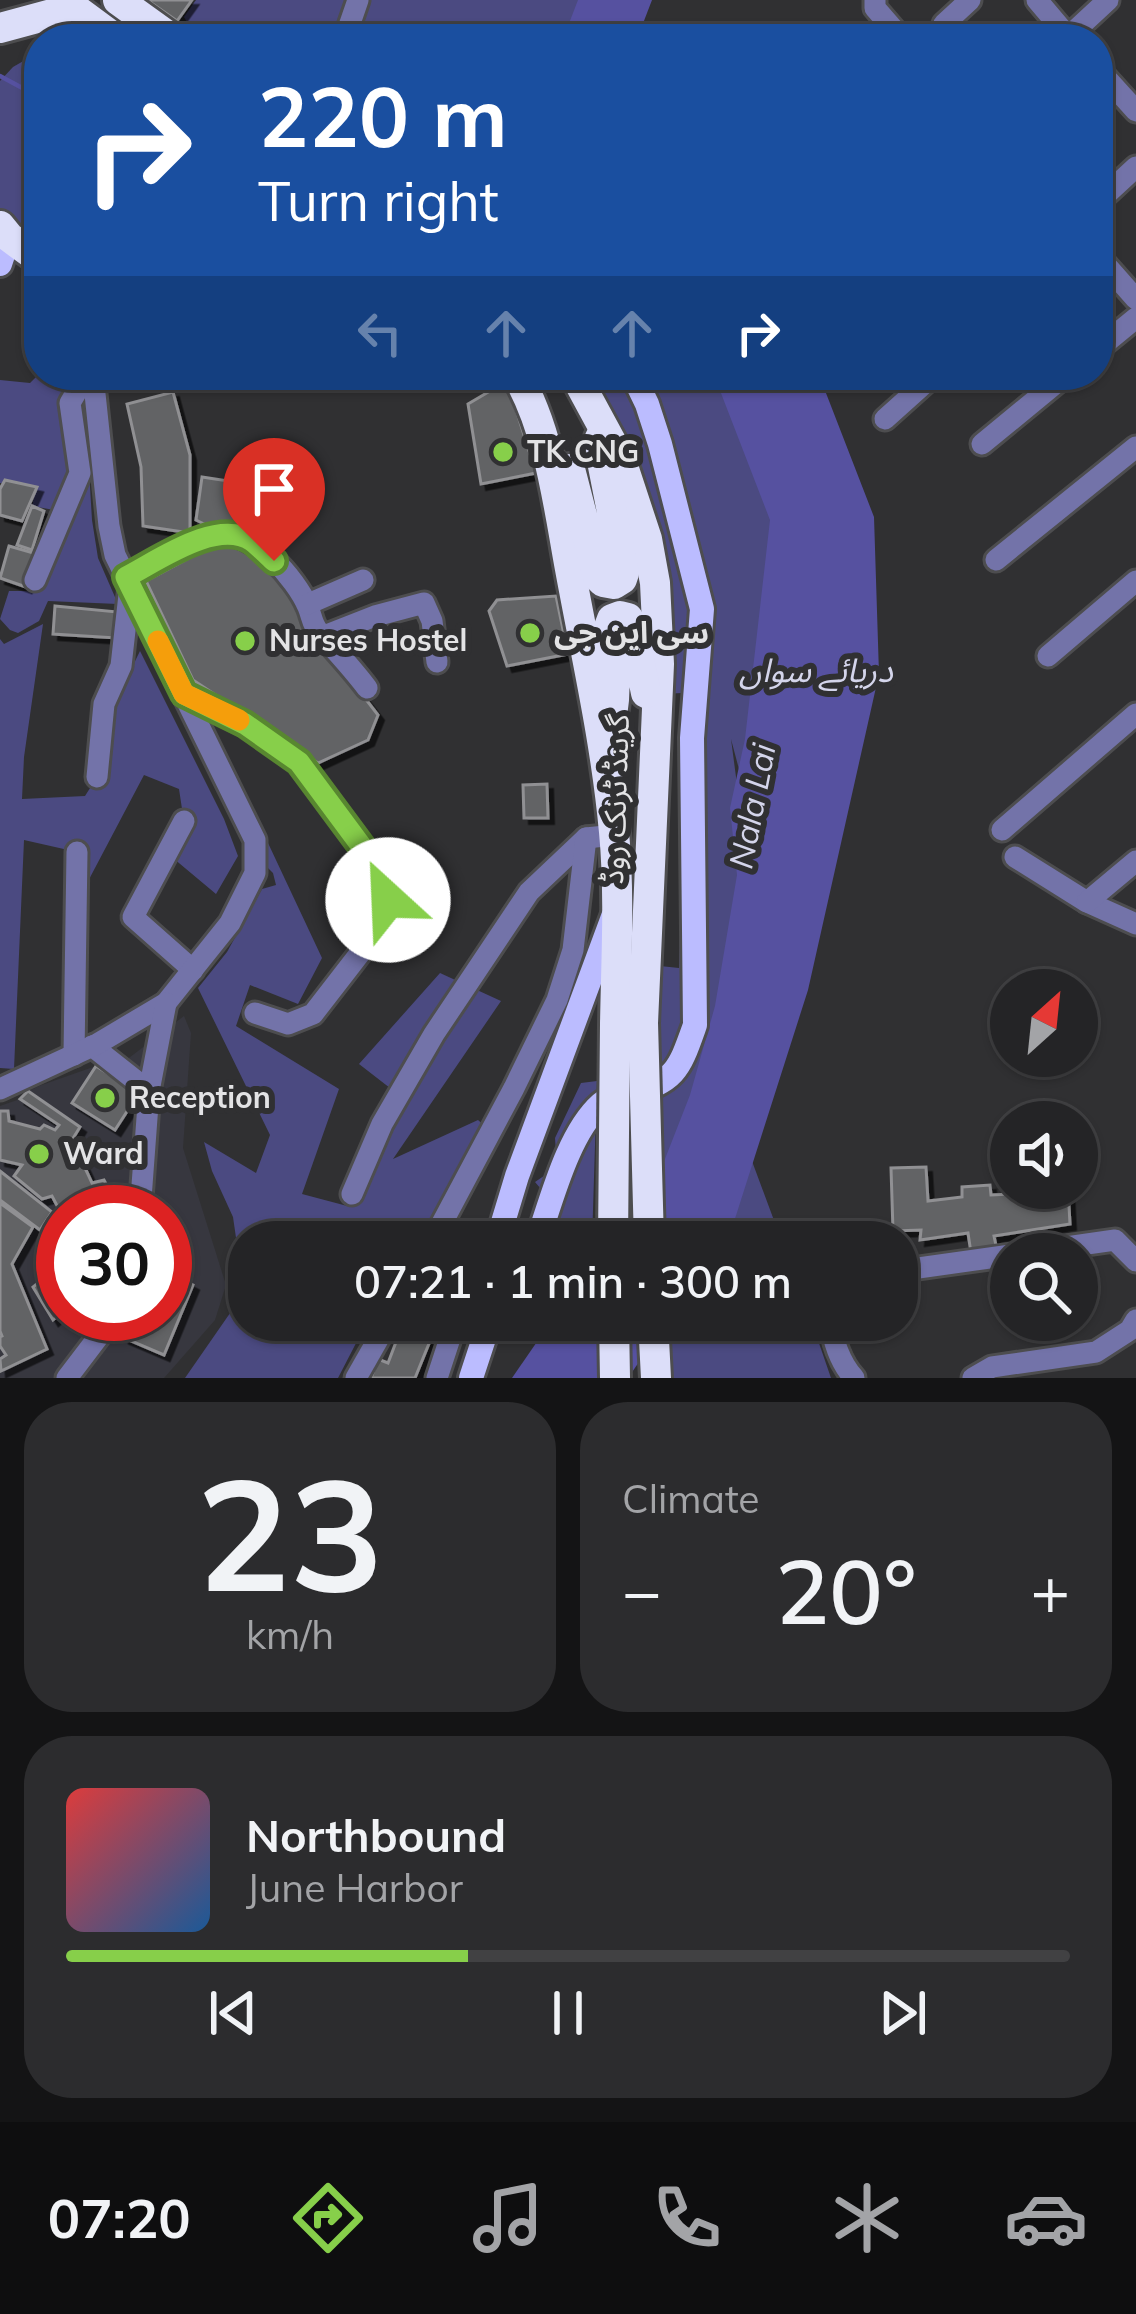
<!DOCTYPE html>
<meta charset="utf-8">
<style>
:root{--surface:#242426;--page:#2c2c2e;--text:#f1f3f6;--muted:#a3a4a7;--line:#414143;--accent:#87cf4a}
body{margin:0;font-family:Mulish,"Noto Sans Arabic",sans-serif;background:var(--page);color:var(--text);height:100vh;display:flex;flex-direction:column;font-size:45px;white-space:nowrap}
*{box-sizing:border-box;margin:0}
p{font-size:39px;color:var(--muted)}
.icon{flex:none;width:66px;height:66px;fill:none;stroke:currentColor;stroke-width:2;stroke-linecap:round;stroke-linejoin:round}
.map{position:relative;height:1378px;overflow:hidden}
.panel{display:flex;flex-direction:column;gap:24px;padding:24px;background:#141415;flex:1}
.panel>*{flex:none}
.hud{position:absolute;left:24px;top:24px;width:1089px;height:366px;border-radius:48px;box-shadow:0 3px 9px #0004,0 0 0 3px var(--line);background:#1a4fa0;color:#fff;overflow:hidden}
.needle{width:78px;rotate:27deg}
.tools{position:absolute;left:990px;top:969px;display:grid;gap:24px}
.tools a{display:grid;place-items:center;width:108px;height:108px;border-radius:50%;background:var(--surface);box-shadow:0 3px 9px #0004,0 0 0 3px var(--line);font-size:60px}
.speed{position:absolute;left:36px;top:1185px;display:flex;gap:24px;font-size:60px;font-weight:700;text-align:center}
.speed>*{display:grid;place-content:center;width:156px;height:156px;border-radius:50%;background:var(--surface);box-shadow:0 3px 9px #0004,0 0 0 3px var(--line);line-height:1}
.speed .limit{border:18px solid #d22;background:#fff;color:#111}
.pin{position:absolute;display:grid;place-items:center;width:102px;height:102px;color:#fff;margin:-123px -51px;border-radius:50% 50% 50% 0;rotate:-45deg;box-shadow:0 0 12px #0007}
.pin .icon{rotate:45deg}
.me{position:absolute;width:132px;margin:-66px;rotate:335deg;stroke-linejoin:round;filter:drop-shadow(0 0 9px #0008)}
.turn{display:flex;align-items:center;gap:42px;height:252px;padding:0 36px;font-size:54px}
.turn .icon{width:156px;height:156px;stroke-width:2.5}
.turn b{display:block;font-size:84px;line-height:102px}
.lanes{display:flex;align-items:center;height:114px;padding:0 36px;background:#0003;justify-content:center;gap:60px;direction:ltr}
.lanes .off{opacity:.35}
.big{font-size:90px;font-weight:600;line-height:1.1}
.panel .tile{flex:1;display:flex;flex-direction:column;justify-content:center;gap:18px;min-width:0;padding:0 42px;border-radius:48px;background:var(--page)}
.panel .dial{align-items:center;gap:0}
.dial b{font-size:156px;line-height:1}
.song{display:flex;align-items:center;gap:36px}
.cover{width:144px;height:144px;border-radius:18px;background:linear-gradient(135deg,hsl(0 70% 55%),hsl(210 70% 35%))}
.played{height:12px;border-radius:6px;background:linear-gradient(90deg,var(--accent) 40%,var(--line) 40%)}
.keys{display:flex;justify-content:space-around;direction:ltr}
.heat{display:flex;justify-content:space-between;align-items:center;font-size:66px;direction:ltr}
.panel .tiles{flex:1;display:grid;gap:24px;grid-template-columns:1fr 1fr}
.tile:last-child{grid-column:span 2}
.trip{position:absolute;left:228px;top:1221px;width:690px;height:120px;border-radius:48px;background:var(--surface);box-shadow:0 3px 9px #0004,0 0 0 3px var(--line);font-weight:600;line-height:120px;text-align:center}
.dock{display:flex;height:192px;justify-content:space-around;align-items:center;background:#0e0e0f;color:var(--muted)}
.dock .icon{width:84px;height:84px}
.dock .active{color:var(--accent)}
.dock b{font-size:54px;color:var(--text)}
.map>svg:first-child{display:block}
.built{fill:#37373f;fill-rule:evenodd}
.green{fill:#4b4a81}
.water{fill:#5651a0}
.lines{fill:none;stroke-linecap:round;stroke-linejoin:round}
.stream{stroke:#5651a0;stroke-width:4.5}
.building{fill:#626365;stroke:#909093;stroke-width:3;filter:url(#shadow)}
.minor-casing{stroke:#4d4d4f;stroke-width:27}
.major-casing{stroke:#4d4d4f;stroke-width:30}
.highway-casing{stroke:#4d4d4f;stroke-width:36}
.minor{stroke:#7373a9;stroke-width:21}
.major{stroke:#bbbcff;stroke-width:24}
.highway{stroke:#dcdef9;stroke-width:30}
.highway-bridge-casing{stroke:#4d4d4f;stroke-width:36;stroke-linecap:butt}
.highway-bridge{stroke:#dcdef9;stroke-width:30}
.route-casing{stroke:#588730;stroke-width:30}
.route{stroke:#87cf4a;stroke-width:21}
.slow{stroke:#f59e0b;stroke-width:21}
.poi-dot{fill:#87cf4a;stroke:#303032;stroke-width:4.5}
.labels{text-anchor:middle;stroke-width:12;stroke-linejoin:round;paint-order:stroke}
.poi-label{font-size:30px;font-weight:bold;fill:#e3e3e5;stroke:#303032;text-anchor:start}
.street-label{font-size:30px;fill:#e3e3e5;stroke:#303032}
.water-label{font-size:33px;font-style:italic;fill:#d4d5eb;stroke:#303032}
</style>
<div class="map">
<svg width="1136" height="1378" viewBox="0 0 1136 1378">
<defs>
<filter id="shadow"><feDropShadow dx="5.5" dy="5.5" stdDeviation="0" flood-color="#0009"/></filter>
</defs>
<rect width="100%" height="100%" fill="#303032"/>
<path class="built" d="M 184,1016 L 191,1033 L 183,1148 L 226,1285 L 215,1320 L 164,1378 L 0,1378 L 0,1106 L 20,1099 L 28,1091 L 39,1086 L 96,1066 L 121,1064 ZM 63,1212 L 165,1212 L 165,1314 L 63,1314 Z"/>
<g class="green">
<polygon points="196,0 594,0 573,39 201,39 191,29 184,17"/>
<polygon points="39,52 39,250 14,232 0,210 0,81 13,67"/>
<polygon points="39,374 84,375 69,470 54,510 32,506 36,487 0,483 0,380 30,383"/>
<polygon points="590,375 729,375 794,534 754,826 731,739 750,883 713,1056 782,1242 664,1242 650,1022 660,966 679,968 680,935 701,923 706,836 699,833 682,693 662,694 666,624"/>
<polygon points="85,403 92,520 98,558 118,604 48,601 39,621 18,633 10,630 0,619 9,591 32,591 41,584 85,472 82,406"/>
<polygon points="43,624 24,757 22,799 85,796 97,777 111,734 118,696 140,651 224,819 238,856 216,894 167,853 184,822 179,789 144,775 76,904 77,852 24,840 14,1069 0,1068 0,639 4,644"/>
<polygon points="268,843 322,958 298,1004 250,985 236,1026 339,1089 302,1194 351,1207 399,1095 359,1064 440,973 501,1001 393,1159 478,1120 488,1129 416,1242 249,1242 249,1320 368,1320 338,1378 185,1378 244,1293 233,1217 212,1171 204,1142 256,1173 270,1135 198,988 227,952 262,889 276,885 273,873 267,867"/>
<polygon points="597,1081 592,1242 496,1242 515,1224 546,1224 546,1195 535,1182 557,1167 555,1138 581,1083"/>
<polygon points="669,1320 811,1320 831,1378 672,1378"/>
</g>
<g class="water">
<polygon points="578,0 652,0 637,39 563,39"/>
<polygon points="714,375 819,375 874,517 879,674 808,990 732,1228 722,1242 611,1242 656,1182 690,1095 715,1006 737,875 730,808 745,739 770,520"/>
<polygon points="552,1320 668,1320 628,1378 512,1378"/>
</g>
<g class="lines">
<polyline class="stream" points="0,76 39,97"/>
</g>
<g class="building">
<polygon points="147,0 192,0 177,21"/>
<polygon points="507,381 536,473 481,484 468,404"/>
<polygon points="173,392 190,455 190,533 143,526 141,467 127,404"/>
<polygon points="202,477 255,485 246,530 206,525 196,520"/>
<polygon points="5,480 37,487 22,521 0,515 0,489"/>
<polygon points="32,506 44,511 32,550 17,545"/>
<polygon points="223,540 251,550 293,599 304,627 338,663 378,715 368,740 318,763 193,680 146,581"/>
<polygon points="9,546 37,554 26,587 0,578"/>
<polygon points="556,596 568,654 507,666 489,611 497,600"/>
<polygon points="55,606 118,612 116,638 53,634"/>
<polygon points="547,784 548,818 524,818 523,785"/>
<polygon points="96,1066 139,1093 115,1130 72,1103"/>
<polygon points="28,1091 80,1127 72,1140 92,1183 104,1180 113,1197 104,1201 107,1212 63,1212 63,1217 52,1196 42,1199 14,1176 22,1165 0,1160 0,1111 8,1111 9,1121 40,1129 44,1125 55,1130 59,1125 20,1099"/>
<polygon points="926,1167 928,1201 962,1197 962,1187 990,1185 991,1195 1032,1193 1032,1188 1068,1188 1070,1224 994,1236 998,1255 972,1260 968,1233 920,1240 921,1230 893,1231 891,1168"/>
<polygon points="0,1171 52,1212 40,1230 0,1200"/>
<polygon points="0,1203 33,1227 12,1264 47,1349 1,1371 0,1359 6,1355 0,1346 0,1337 2,1336 0,1331"/>
<polygon points="56,1268 63,1277 63,1311 53,1320 33,1287"/>
<polygon points="165,1271 193,1285 164,1355 124,1338 133,1314 165,1314"/>
<polygon points="401,1329 430,1341 415,1378 371,1378 378,1359 388,1363"/>
</g>
<g class="lines">
<g class="minor-casing">
<g id="minor">
<polyline points="875,0 875,8 902,39"/>
<polyline points="1037,0 1070,39"/>
<polyline points="944,24 970,0"/>
<polyline points="342,39 347,32 358,0"/>
<polyline points="1066,39 1108,0"/>
<polyline points="1098,69 1136,111"/>
<polyline points="1098,202 1136,167"/>
<polyline points="1098,256 1136,299"/>
<polyline points="1098,349 1136,318"/>
<polyline points="885,419 934,375"/>
<polyline points="982,444 1066,375"/>
<polyline points="996,560 1136,447"/>
<path d="M 126,577 C 153,563 190,538 219,534 C 252,529 296,578 308,607 C 312,616 312,625 319,632 C 335,650 352,668 367,688"/>
<polyline points="35,580 80,473 70,403 80,386 93,378"/>
<polyline points="308,604 363,580"/>
<polyline points="324,636 375,616 424,603 432,621 437,662"/>
<polyline points="1048,656 1136,581"/>
<polyline points="184,694 245,724 299,762 388,882 388,900 371,939 313,1014 288,1024 255,1013"/>
<polyline points="97,777 104,704 121,666 130,586"/>
<polyline points="184,821 133,917 193,970"/>
<polyline points="1002,830 1136,714"/>
<polyline points="1015,857 1087,902 1136,924"/>
<polyline points="1087,902 1136,861"/>
<polyline points="92,1046 149,1091"/>
<polyline points="74,1055 77,852"/>
<polyline points="0,1089 97,1044 166,1003 230,923 255,873 255,840 115,555 109,526 93,375"/>
<polyline points="352,1194 382,1124 434,1034 529,892 586,838 615,835"/>
<polyline points="140,1212 149,1091 166,1003"/>
<polyline points="432,1242 514,1088 557,1000 573,950 586,838"/>
<polyline points="1016,1254 1115,1240 1136,1261"/>
<polyline points="897,1271 1011,1255"/>
<path d="M 832,1320 C 831,1339 841,1364 854,1378"/>
<polyline points="67,1378 99,1336 111,1314"/>
<polyline points="356,1378 389,1320"/>
<polyline points="437,1378 456,1320"/>
<polyline points="973,1378 992,1367 1096,1352 1130,1330 1136,1320"/>
</g>
</g>
<g class="major-casing">
<g id="major">
<polyline points="0,264 9,237"/>
<polyline points="497,1242 517,1176 613,917"/>
<path d="M 537,1242 C 551,1202 568,1133 601,1104 C 608,1098 618,1097 627,1094 C 676,1082 679,1070 695,1025 L 692,738 L 702,609 L 660,444 L 647,404 L 633,375"/>
<polyline points="471,1378 490,1320"/>
</g>
</g>
<g class="highway-casing">
<g id="highway">
<polyline points="63,0 116,39"/>
<polyline points="118,0 172,39"/>
<polyline points="0,28 74,8"/>
<polyline points="0,226 9,237 39,259"/>
<path d="M 517,375 C 550,433 558,504 570,569 C 586,656 606,743 614,832 C 620,896 616,961 615,1025"/>
<polyline points="575,375 621,460 647,539 655,583 659,664 643,1023"/>
<polyline points="570,469 598,577 603,582 614,584 622,579 624,573 602,461 600,438"/>
<path d="M 607,733 C 620,697 613,664 609,627 L 612,619 L 620,616 L 628,618 L 632,625 L 646,693"/>
<polyline points="614,1320 615,1378"/>
<polyline points="653,1320 656,1378"/>
</g>
</g>
<use href="#minor" class="minor"/>
<use href="#major" class="major"/>
<use href="#highway" class="highway"/>
<g class="highway-bridge-casing">
<g id="highway-bridge">
<polyline points="643,1023 649,1242"/>
<polyline points="613,1242 615,1025"/>
</g>
</g>
<use href="#highway-bridge" class="highway-bridge"/>
</g>
<g class="lines">
<g class="route-casing">
<path id="route" d="M 274,561 C 267,555 260,547 252,541 C 217,518 159,560 126,577 L 184,694 L 245,724 L 299,762 L 388,882 L 388,900"/>
</g>
<use href="#route" class="route"/>
<polyline class="slow" points="158,641 184,694 239,720"/>
</g>
<g class="poi-dot">
<circle cx="503" cy="452" r="12"/>
<circle cx="530" cy="633" r="12"/>
<circle cx="245" cy="641" r="12"/>
<circle cx="105" cy="1098" r="12"/>
<circle cx="39" cy="1154" r="12"/>
</g>
<g class="labels">
<g class="poi-label">
<text x="527" y="462">TK CNG</text>
<text x="554" y="643">سی این جی</text>
<text x="269" y="651">Nurses Hostel</text>
<text x="129" y="1108">Reception</text>
<text x="63" y="1164">Ward</text>
</g>
<g class="street-label">
<text transform="translate(616 799) rotate(-88)" y="10">گرینڈ ٹرنک روڈ</text>
</g>
<g class="water-label">
<text x="816" y="682">دریائے سواں</text>
<text transform="translate(752 806) rotate(-79)" y="12">Nala Lai</text>
</g>
</g>
</svg>
<div class="tools">
<a><svg class="needle" viewBox="-14 -14 28 28"><path d="M0-13l5 13h-10z" fill="#e53935"/><path d="M0 13l5-13h-10z" fill="#a3a4a7"/></svg></a>
<a><svg class="icon" aria-label="sound" viewBox="0 0 24 24"><path d="M4 9h4l5-4v14l-5-4H4zM17 9q2 3 0 6"/></svg></a>
<a><svg class="icon" aria-label="search" viewBox="0 0 24 24"><circle cx="10" cy="10" r="6"/><path d="M15 15l6 6"/></svg></a>
</div>
<div class="speed"><div class="limit">30</div></div>
<div class="pin" style="left:274px;top:561px;background:#d93025"><svg class="icon" aria-label="arrive" viewBox="0 0 24 24"><path d="M6 21V4h12l-3 4 3 4H6"/></svg></div>
<svg class="me" style="left:388px;top:900px" viewBox="-20 -20 40 40"><circle r="19" fill="#fff"/><path d="M0-13L10 11 0 6-10 11z" fill="#87cf4a"/></svg>
<div class="trip">07:21 · 1 min · 300 m</div>
<div class="hud">
<div class="turn"><svg class="icon" aria-label="right" viewBox="0 0 24 24"><path d="M7 20v-9h11M14 6l5 5-5 5"/></svg><div><b>220 m</b>Turn right</div></div>
<div class="lanes"><svg class="icon off" aria-label="left" viewBox="0 0 24 24"><path d="M17 20v-9H6M10 6l-5 5 5 5"/></svg><svg class="icon off" aria-label="ahead" viewBox="0 0 24 24"><path d="M12 20V5M6 11l6-6 6 6"/></svg><svg class="icon off" aria-label="ahead" viewBox="0 0 24 24"><path d="M12 20V5M6 11l6-6 6 6"/></svg><svg class="icon" aria-label="right" viewBox="0 0 24 24"><path d="M7 20v-9h11M14 6l5 5-5 5"/></svg></div>
</div>
</div>
<section class="panel">
<div class="tiles">
<div class="tile dial"><b>23</b><p>km/h</p></div>
<div class="tile"><p>Climate</p>
<div class="heat"><a>−</a><b class="big">20°</b><a>+</a></div>
</div>
<div class="tile">
<div class="song"><i class="cover"></i><div><b>Northbound</b><p>June Harbor</p></div></div>
<div class="played"></div>
<div class="keys"><svg class="icon" aria-label="previous" viewBox="0 0 24 24"><path d="M18 5L8 12l10 7zM5 5v14"/></svg><svg class="icon" aria-label="pause" viewBox="0 0 24 24"><path d="M8 5v14M16 5v14"/></svg><svg class="icon" aria-label="next" viewBox="0 0 24 24"><path d="M6 5l10 7-10 7zM19 5v14"/></svg></div>
</div>
</div>
</section>
<nav class="dock">
<b>07:20</b>
<svg class="icon active" aria-label="directions" viewBox="0 0 24 24"><path d="M12 3l9 9-9 9-9-9zM9 14v-3h6M13 9l2 2-2 2"/></svg>
<svg class="icon" aria-label="music" viewBox="0 0 24 24"><path d="M9 18V5l10-2v13"/><circle cx="6" cy="18" r="3"/><circle cx="16" cy="16" r="3"/></svg>
<svg class="icon" aria-label="phone" viewBox="0 0 24 24"><path d="M5 4h4l2 5-3 2q2 4 5 5l2-3 5 2v4C11 20 4 13 5 4z"/></svg>
<svg class="icon" aria-label="climate" viewBox="0 0 24 24"><path d="M12 3v18M4 7l16 10M4 17L20 7"/></svg>
<svg class="icon" aria-label="car" viewBox="0 0 24 24"><path d="M5 17H2v-5l4-1 3-4h7l3 4 3 1v5h-3M9 17h6M6 11h13"/><circle cx="7" cy="17" r="2"/><circle cx="17" cy="17" r="2"/></svg>
</nav>
